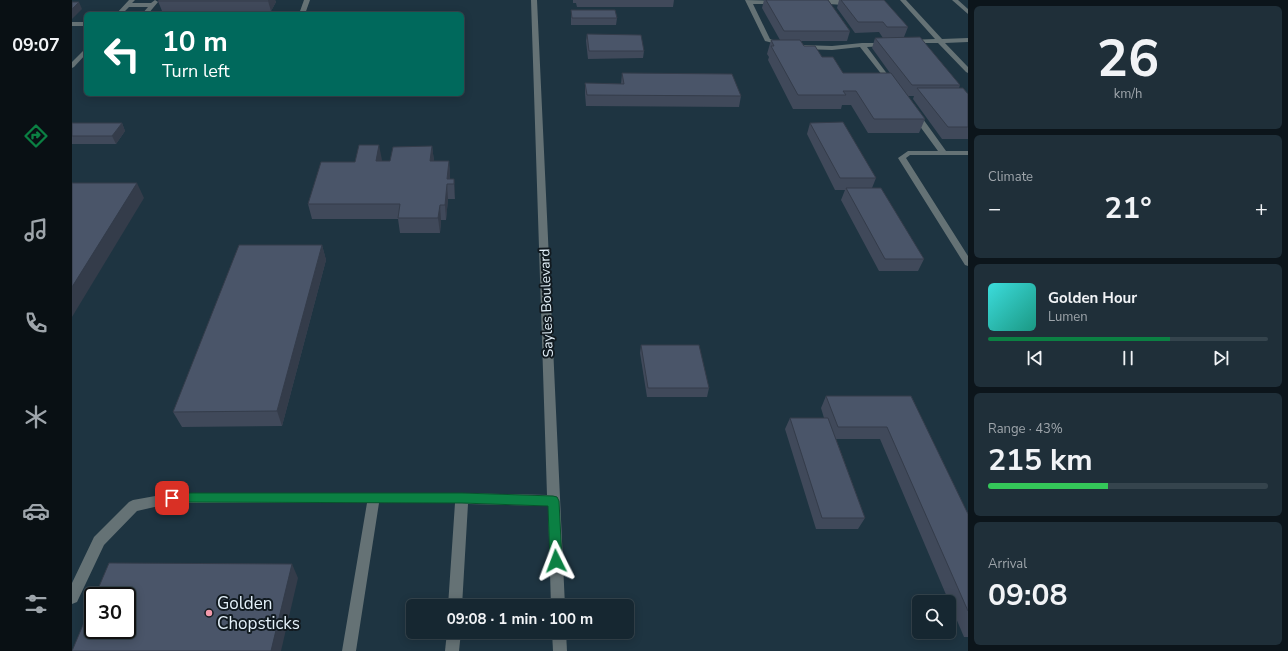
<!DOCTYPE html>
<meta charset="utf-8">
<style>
:root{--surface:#162731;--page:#1f2f39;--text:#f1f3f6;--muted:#9ea5ab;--line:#35444d;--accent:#0b8043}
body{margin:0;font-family:"Nunito Sans",sans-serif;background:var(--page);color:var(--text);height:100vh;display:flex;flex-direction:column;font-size:15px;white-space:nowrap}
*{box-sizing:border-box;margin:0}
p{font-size:13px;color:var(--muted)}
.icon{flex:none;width:22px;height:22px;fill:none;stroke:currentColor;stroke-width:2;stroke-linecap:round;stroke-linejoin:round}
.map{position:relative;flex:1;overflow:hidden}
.panel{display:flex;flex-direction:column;gap:6px;padding:6px;background:#0c151b;width:320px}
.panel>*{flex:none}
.guide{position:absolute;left:12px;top:12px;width:380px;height:84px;border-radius:6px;box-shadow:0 2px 10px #0003,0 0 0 1px var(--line);background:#00695c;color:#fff;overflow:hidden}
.buttons{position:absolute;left:840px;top:595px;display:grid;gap:8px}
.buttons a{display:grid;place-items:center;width:44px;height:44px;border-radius:6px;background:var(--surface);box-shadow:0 2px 10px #0003,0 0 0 1px var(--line);font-size:20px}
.speed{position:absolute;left:12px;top:587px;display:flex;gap:8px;font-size:20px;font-weight:700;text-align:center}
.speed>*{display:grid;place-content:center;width:52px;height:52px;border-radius:50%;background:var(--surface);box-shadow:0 2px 10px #0003,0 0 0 1px var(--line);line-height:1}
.speed .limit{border:2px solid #111;border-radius:6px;background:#fff;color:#111}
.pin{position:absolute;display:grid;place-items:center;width:34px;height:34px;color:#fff;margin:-17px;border-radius:8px;box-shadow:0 2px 6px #0006}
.me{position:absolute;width:44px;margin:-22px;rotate:357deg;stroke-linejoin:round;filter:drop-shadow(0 0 3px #0008)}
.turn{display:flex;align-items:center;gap:14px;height:84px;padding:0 12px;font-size:18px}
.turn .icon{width:52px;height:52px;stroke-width:2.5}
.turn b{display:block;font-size:28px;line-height:34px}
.big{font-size:30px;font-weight:700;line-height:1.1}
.panel .tile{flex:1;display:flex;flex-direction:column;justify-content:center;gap:6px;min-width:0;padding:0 14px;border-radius:6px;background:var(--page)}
.panel .dial{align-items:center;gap:0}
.dial b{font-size:52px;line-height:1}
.song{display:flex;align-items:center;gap:12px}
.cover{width:48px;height:48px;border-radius:6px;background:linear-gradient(135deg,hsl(180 70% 55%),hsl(170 70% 35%))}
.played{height:4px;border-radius:2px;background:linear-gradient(90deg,var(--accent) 65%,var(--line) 65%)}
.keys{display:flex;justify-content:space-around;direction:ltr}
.heat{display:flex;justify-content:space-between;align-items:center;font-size:22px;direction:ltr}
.charge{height:6px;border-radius:3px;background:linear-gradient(90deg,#34c759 43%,var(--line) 0)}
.trip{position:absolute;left:334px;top:599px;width:228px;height:40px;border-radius:6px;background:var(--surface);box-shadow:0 2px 10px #0003,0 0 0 1px var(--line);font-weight:700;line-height:40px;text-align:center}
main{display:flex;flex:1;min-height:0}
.tabs{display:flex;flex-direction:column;width:72px;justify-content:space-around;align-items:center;background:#091014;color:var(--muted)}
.tabs .icon{width:28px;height:28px}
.tabs .on{color:var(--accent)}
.tabs b{font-size:18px;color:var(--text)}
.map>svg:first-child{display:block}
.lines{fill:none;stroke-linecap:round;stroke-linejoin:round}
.minor{fill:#657275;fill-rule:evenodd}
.wall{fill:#40495a}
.shaded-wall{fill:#343c4a}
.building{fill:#4a5569;stroke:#343c4a}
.route{fill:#0b8043;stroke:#07532c}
.poi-dot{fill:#f39aab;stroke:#111a20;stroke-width:1.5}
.labels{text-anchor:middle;stroke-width:4;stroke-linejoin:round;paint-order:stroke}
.street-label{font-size:14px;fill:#e4f1fa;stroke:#111a20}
.near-poi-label{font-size:17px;fill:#e4f1fa;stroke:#111a20;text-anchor:start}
</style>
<main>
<nav class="tabs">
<b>09:07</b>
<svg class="icon on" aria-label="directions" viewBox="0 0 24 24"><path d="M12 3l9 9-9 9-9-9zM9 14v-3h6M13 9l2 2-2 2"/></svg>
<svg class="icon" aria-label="music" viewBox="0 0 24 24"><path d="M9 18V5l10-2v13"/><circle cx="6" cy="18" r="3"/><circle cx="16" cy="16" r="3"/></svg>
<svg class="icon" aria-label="phone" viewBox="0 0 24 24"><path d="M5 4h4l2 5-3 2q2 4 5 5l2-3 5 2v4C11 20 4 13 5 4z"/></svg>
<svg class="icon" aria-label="climate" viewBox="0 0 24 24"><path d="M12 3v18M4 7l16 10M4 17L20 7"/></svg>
<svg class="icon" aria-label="car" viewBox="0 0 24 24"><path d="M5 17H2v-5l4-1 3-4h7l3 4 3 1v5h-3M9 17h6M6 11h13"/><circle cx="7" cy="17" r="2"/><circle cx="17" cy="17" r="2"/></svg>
<svg class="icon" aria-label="filters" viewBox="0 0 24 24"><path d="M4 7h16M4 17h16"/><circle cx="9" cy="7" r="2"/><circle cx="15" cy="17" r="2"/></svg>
</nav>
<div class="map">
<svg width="896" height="651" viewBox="0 0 896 651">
<rect width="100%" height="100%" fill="#1e3441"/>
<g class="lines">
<g class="minor">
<polygon points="57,0 63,0 60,3 79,3 83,0 86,2 76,14 70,14 76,7 57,7 50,14 44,14"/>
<polygon points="232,0 238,0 233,14 227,14"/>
<polygon points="459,0 465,0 493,606 479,606 476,506 396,504 390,606 376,606 383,503 307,503 284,651 270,651 295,503 100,503 65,511 32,545 5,602 0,604 0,583 22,537 57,502 61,500 100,493 390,493 475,495"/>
<polygon points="673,0 707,1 708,2 705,4 681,4 698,39 713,44 713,46 693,41"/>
<polygon points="745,0 773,0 774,3 771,5 743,3 742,2"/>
<polygon points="828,0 834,0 870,39 896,38 896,42 873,43 896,67 896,73 894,72 866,43 835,43 835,41 837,40 863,39"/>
<polygon points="880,0 886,0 896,9 896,14"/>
<rect x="0" y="22" width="14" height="4"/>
<polygon points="790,43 815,43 816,44 813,46 795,47 822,83 822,85 818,85 788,47 760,50 730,49 727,47 730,45 760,46"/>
<polygon points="14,48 14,54 2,67 0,68 0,62"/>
<polygon points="840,112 846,112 874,151 896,151 896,155 838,155 834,158 896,256 896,266 893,265 826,158 836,151 866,151 839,114"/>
<polygon points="375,632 389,632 387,651 373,651"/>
<polygon points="480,632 494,632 495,651 481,651"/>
</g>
</g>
<g class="wall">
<polygon points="87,0 203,0 204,2 199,11 90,11 86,1"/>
<polygon points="501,0 602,0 601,7 505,7 504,3 501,3"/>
<polygon points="692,0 756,0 778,31 775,41 729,41 732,46 750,57 771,73 818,73 800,48 803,38 811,38 807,32 783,33 765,8 767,0 812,0 836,27 832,37 888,85 887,88 896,94 896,139 870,139 841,99 842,96 836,96 853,119 847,133 796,133 779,105 770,105 769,109 721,109 696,60 697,57 695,54 699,40 708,40 690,8"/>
<polygon points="499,10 545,18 544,25 499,25"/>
<polygon points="515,34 572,51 571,58 516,59 514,41"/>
<polygon points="550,73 669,96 667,107 514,106 513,94 513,83 549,84"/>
<polygon points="0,123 50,123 53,131 44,144 0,144"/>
<polygon points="738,123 804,178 800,188 852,259 846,271 807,271 769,200 773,190 763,190 735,134"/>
<polygon points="360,146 362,161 377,161 378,176 378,179 382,179 383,199 376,199 374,220 369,220 368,233 328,233 326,219 240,219 236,204 283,162 310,160 309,161 318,161"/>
<polygon points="250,245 254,260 210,426 110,427 101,412"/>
<polygon points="569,345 637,388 635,397 575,397 568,353"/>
<polygon points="754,396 839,396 896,514 896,637 892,637 808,439 764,439 793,518 786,529 744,529 713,429 718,418 752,418 749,408"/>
</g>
<g class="shaded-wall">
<polygon points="197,0 203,0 204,2 199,11 196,1"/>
<polygon points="7,2 10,9 0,19 0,9"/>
<polygon points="391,25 391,36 390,47 390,31"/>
<polygon points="50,123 53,131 44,144 40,136"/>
<polygon points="307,145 310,160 306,176 304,161"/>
<polygon points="360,146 362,161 358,161"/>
<polygon points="377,161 378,176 377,184 375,179"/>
<polygon points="382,179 383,194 383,199 382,184"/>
<polygon points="65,183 72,198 0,317 0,287"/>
<polygon points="375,184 376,199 374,220 373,205"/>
<polygon points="368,205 369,220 368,233 366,218"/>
<polygon points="250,245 254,260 210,426 205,411"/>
<polygon points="220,564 226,578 209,651 199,651"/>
</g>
<g class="building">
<polygon points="87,0 197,0 196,1 86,1"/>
<polygon points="694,0 756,0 778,31 712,31"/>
<polygon points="769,0 812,0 836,27 815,27 811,22 786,22"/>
<polygon points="0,2 7,2 0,9"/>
<polygon points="499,10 543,10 545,18 500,18"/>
<polygon points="515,34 569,35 572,51 517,51"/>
<polygon points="848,37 888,85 840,85 803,38"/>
<polygon points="699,40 728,40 732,46 743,46 750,57 761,57 771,73 819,73 853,119 802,119 784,91 771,91 774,95 726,95 699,46 702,46"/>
<polygon points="550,73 660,74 669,96 515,95 513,83 552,84"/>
<polygon points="845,88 891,88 896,94 896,127 876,127"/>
<polygon points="771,122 804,178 768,178 738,123"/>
<polygon points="0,123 50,123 40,136 0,136"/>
<polygon points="287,145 307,145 304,161 318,161 321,147 360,146 358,161 377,161 375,179 382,179 382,184 375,184 373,205 368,205 366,218 326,218 328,204 236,204 249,162 283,162"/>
<polygon points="0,183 65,183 0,287"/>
<polygon points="774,188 809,188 852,259 813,259"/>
<polygon points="167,245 250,245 205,411 101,412"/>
<polygon points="569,345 627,345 637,388 576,388"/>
<polygon points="754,396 839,396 896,514 896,611 815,427 766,427"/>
<polygon points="718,418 756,418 793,518 750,518"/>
<polygon points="37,563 220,564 199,651 0,651 21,601 21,630 55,630 55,596 23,596"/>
</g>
<polygon class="route" points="100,493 390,493 481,496 485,497 487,501 490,561 488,565 484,567 480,565 478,561 476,506 390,503 100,502 96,501 94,498 96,494"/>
<circle class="poi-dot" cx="137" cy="613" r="4"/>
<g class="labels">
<g class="street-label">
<text transform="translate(474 303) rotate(-92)" y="5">Sayles Boulevard</text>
</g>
<g class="near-poi-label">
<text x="145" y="609">Golden<tspan x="145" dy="20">Chopsticks</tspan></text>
</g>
</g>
</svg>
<div class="buttons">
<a><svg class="icon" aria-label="search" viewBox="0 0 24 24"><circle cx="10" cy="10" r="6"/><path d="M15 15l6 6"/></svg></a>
</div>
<div class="speed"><div class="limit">30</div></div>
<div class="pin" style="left:100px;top:498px;background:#d93025"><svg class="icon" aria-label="arrive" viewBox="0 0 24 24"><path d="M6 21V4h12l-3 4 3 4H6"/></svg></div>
<svg class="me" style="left:484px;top:561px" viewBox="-20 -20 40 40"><path d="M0-17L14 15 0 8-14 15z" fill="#0b8043" stroke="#fff" stroke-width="4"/></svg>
<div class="trip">09:08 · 1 min · 100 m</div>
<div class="guide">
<div class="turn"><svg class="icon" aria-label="left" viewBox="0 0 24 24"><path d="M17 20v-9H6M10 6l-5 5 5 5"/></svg><div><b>10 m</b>Turn left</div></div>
</div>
</div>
<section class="panel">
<div class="tile dial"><b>26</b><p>km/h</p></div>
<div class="tile"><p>Climate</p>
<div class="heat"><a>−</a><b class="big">21°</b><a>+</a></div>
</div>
<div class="tile">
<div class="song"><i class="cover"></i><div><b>Golden Hour</b><p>Lumen</p></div></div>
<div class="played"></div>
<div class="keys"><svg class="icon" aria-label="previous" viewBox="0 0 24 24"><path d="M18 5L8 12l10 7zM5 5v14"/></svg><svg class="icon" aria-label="pause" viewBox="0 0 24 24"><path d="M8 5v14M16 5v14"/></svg><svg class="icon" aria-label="next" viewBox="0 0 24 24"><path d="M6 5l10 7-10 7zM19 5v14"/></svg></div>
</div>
<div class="tile"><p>Range · 43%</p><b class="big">215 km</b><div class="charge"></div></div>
<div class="tile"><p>Arrival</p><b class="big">09:08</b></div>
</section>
</main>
